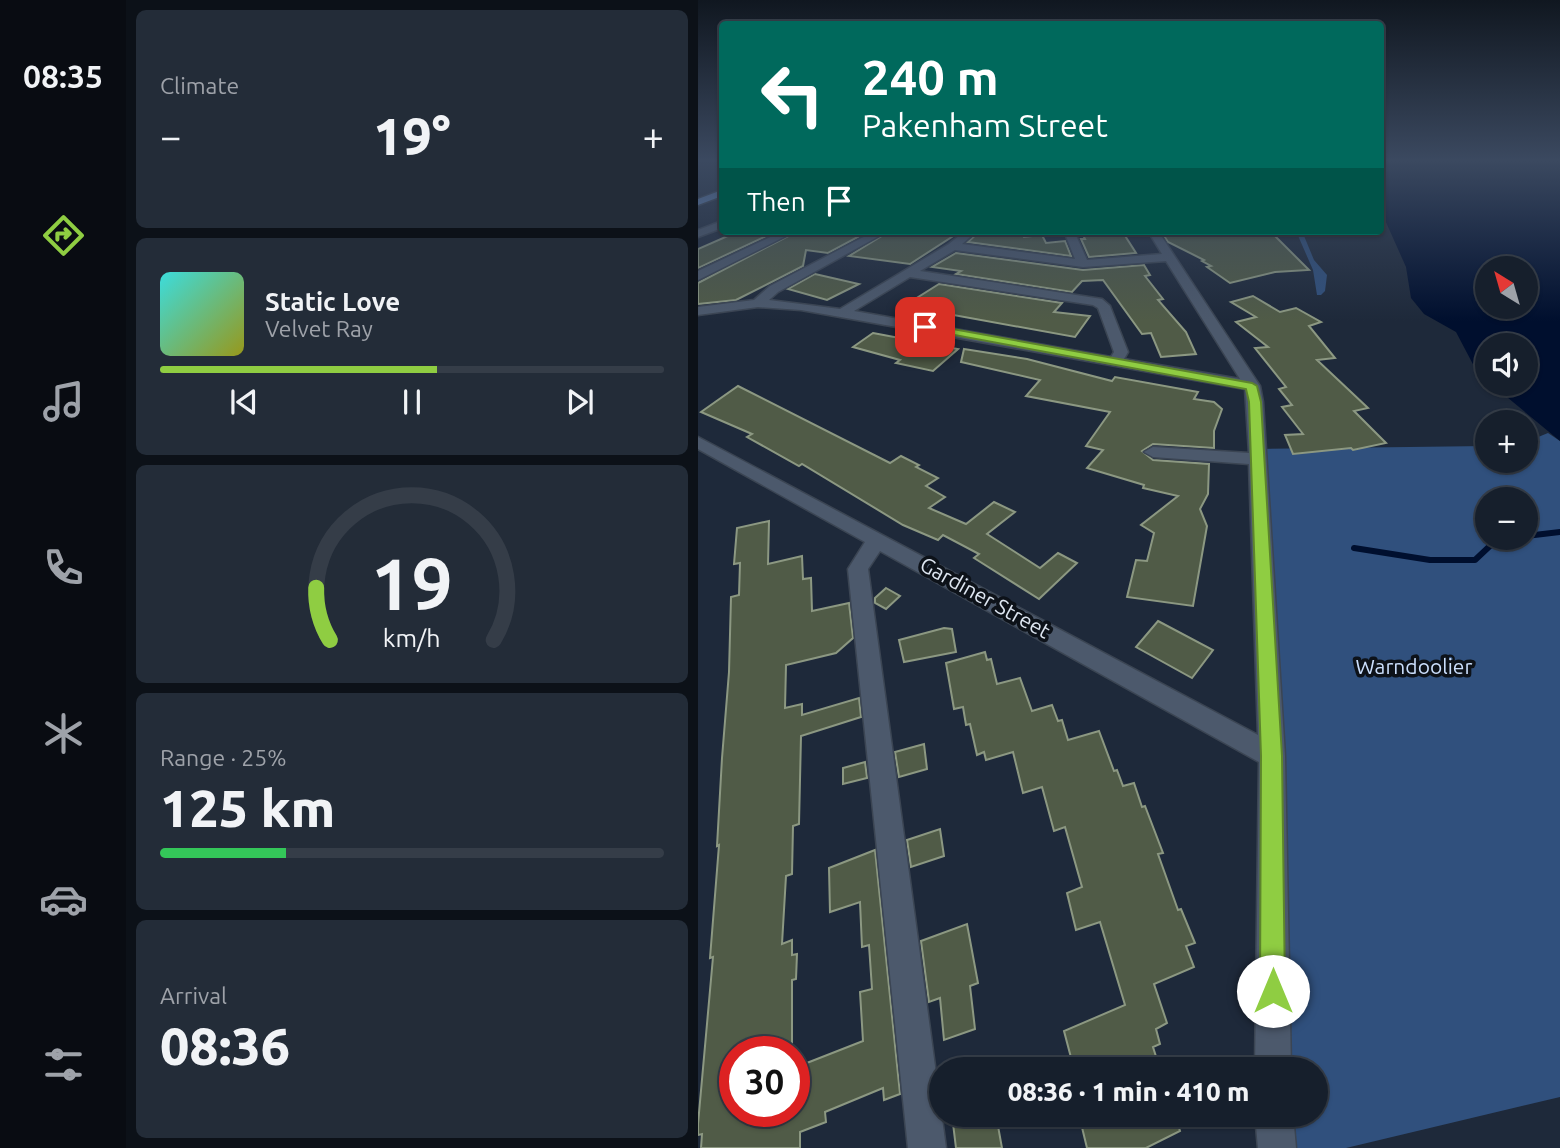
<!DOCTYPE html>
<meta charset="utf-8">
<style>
:root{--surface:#161f2c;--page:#232c38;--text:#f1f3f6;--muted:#9ea2a9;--line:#353d48;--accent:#8fcd42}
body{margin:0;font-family:Ubuntu,sans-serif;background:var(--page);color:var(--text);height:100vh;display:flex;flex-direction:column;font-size:26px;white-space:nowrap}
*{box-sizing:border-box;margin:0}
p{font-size:23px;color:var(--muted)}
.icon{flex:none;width:38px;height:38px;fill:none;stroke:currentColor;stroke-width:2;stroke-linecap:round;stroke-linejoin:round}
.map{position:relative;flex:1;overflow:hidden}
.side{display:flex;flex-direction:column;gap:10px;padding:10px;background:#0c1118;width:572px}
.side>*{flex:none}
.guide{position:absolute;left:21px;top:21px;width:665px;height:214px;border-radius:7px;box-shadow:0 2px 5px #0004,0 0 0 2px var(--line);background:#00695c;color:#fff;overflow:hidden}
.needle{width:46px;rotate:323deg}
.controls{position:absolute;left:777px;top:256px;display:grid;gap:14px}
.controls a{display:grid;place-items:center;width:63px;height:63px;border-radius:50%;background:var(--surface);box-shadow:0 2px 5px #0004,0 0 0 2px var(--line);font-size:35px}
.speed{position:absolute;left:21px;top:1036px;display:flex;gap:14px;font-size:35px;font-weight:700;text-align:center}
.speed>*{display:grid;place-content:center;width:91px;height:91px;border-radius:50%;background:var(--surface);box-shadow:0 2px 5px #0004,0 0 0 2px var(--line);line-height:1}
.speed .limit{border:10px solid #d22;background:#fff;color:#111}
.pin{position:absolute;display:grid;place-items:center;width:60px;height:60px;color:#fff;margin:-30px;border-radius:14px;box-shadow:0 4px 10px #0006}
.me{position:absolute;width:77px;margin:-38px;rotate:0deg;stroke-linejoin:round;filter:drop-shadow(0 0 5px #0008)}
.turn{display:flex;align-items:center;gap:24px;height:147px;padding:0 28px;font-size:32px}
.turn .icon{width:91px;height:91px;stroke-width:2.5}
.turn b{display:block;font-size:49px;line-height:60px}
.then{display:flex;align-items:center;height:66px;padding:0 28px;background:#0003;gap:14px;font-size:26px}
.big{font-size:52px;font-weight:800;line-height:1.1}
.side .card{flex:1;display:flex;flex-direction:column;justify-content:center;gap:10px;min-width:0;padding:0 24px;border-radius:10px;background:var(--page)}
.side .dial{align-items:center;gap:0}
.dial svg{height:182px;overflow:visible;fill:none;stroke:var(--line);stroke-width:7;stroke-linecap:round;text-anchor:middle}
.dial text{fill:var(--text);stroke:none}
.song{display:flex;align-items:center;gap:21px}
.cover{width:84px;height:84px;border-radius:10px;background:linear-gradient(135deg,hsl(180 70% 55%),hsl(60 70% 35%))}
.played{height:7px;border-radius:4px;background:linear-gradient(90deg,var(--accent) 55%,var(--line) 55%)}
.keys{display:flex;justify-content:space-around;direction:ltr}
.heat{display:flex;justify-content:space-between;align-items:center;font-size:38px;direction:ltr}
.charge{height:10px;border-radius:5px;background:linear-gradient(90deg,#34c759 25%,var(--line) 0)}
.trip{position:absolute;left:231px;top:1057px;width:399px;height:70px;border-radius:35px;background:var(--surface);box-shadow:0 2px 5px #0004,0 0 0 2px var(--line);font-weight:800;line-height:70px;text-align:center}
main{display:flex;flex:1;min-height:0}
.menu{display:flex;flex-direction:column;width:126px;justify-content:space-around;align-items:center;background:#090c12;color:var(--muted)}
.menu .icon{width:49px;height:49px}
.menu .current{color:var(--accent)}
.menu b{font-size:32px;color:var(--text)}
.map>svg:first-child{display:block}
.green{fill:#30507d;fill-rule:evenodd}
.water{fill:#000f2e;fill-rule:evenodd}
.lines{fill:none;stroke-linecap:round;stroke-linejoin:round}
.stream{stroke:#000f2e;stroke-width:6}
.building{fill:#505b47;stroke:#8c9882;stroke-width:2}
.minor-casing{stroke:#3b4553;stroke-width:3}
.highway-casing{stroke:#3b4553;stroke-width:3}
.minor{fill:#4c596c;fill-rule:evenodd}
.highway{fill:#6d98d5;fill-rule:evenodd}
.route{fill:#8fcd42;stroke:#5d852b;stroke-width:2}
.labels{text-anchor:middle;stroke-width:7;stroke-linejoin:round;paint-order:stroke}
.street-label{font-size:21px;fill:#dee6f1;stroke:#0d1219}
.park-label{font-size:21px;fill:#cbdffd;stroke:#0d1219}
</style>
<main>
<nav class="menu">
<b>08:35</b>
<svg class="icon current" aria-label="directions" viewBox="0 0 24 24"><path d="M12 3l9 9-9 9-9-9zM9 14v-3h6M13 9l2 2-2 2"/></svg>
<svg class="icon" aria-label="music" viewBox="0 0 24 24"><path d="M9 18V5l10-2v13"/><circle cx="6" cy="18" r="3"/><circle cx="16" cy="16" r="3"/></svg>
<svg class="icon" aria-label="phone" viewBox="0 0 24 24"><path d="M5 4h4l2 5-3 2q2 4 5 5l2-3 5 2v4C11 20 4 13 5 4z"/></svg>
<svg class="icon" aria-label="climate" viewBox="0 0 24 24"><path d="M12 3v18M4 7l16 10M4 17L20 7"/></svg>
<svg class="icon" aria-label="car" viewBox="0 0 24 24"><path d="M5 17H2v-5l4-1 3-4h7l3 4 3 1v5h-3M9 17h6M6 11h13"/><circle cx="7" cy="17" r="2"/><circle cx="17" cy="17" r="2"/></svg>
<svg class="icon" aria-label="filters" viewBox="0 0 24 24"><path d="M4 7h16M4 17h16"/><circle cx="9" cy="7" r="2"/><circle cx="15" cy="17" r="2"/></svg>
</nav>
<section class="side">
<div class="card"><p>Climate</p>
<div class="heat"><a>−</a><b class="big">19°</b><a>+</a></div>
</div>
<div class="card">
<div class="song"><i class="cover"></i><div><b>Static Love</b><p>Velvet Ray</p></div></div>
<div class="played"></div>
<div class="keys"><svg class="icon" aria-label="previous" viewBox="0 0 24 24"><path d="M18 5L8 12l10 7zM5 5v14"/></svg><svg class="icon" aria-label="pause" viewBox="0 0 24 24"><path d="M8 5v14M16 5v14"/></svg><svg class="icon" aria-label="next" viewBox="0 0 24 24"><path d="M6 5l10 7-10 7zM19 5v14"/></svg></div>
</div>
<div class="card dial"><svg viewBox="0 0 100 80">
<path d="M14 69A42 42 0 1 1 86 69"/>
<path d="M14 69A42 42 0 0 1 8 46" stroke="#8fcd42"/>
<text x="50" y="56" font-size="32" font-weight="700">19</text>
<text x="50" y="72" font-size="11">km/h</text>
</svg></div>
<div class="card"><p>Range · 25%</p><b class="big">125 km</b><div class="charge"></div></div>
<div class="card"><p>Arrival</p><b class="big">08:36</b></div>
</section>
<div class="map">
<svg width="862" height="1148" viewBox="0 0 862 1148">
<rect width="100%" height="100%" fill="#1e293a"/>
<g class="green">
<polygon points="598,231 604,231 616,260 629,275 627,291 623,295 619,295 615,270"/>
<path d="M 850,433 L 862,441 L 862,1097 L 648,1148 L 579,1148 L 576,1115 L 618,1115 L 618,1069 L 575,1069 L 574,756 L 560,449 L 789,446 L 789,460 L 828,460 L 828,442 ZM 789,499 L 828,499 L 828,537 L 789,537 Z"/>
</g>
<path class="water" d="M 682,161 L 862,161 L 862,441 L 792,383 L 828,383 L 828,345 L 789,345 L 789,380 L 778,370 L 758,332 L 726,314 L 713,298 L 708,267 L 683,211 ZM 789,268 L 828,268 L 828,306 L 789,306 Z"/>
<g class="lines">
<g class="stream">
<polyline points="828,536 862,532"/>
<polyline points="656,548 732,560 777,560 794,544 817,537"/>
</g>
</g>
<g class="building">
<polygon points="41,231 79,231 0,268 0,249"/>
<polygon points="100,231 171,231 130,253 108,250 105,266 38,300 0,304 0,283"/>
<polygon points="192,231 263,231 212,264 151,256"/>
<polygon points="282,231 324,231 326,237 344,235 348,243 367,241 373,256 270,242"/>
<polygon points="383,231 424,231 438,253 391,257 383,239 387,239"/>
<polygon points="463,231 572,231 611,270 577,272 532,283 509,267 513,266 504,261 506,260 470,242"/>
<polygon points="258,253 385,270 446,265 452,275 447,276 465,299 460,300 488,332 498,354 463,357 453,333 444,334 405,280 384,281 374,292 258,274 263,271 234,267"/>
<polygon points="117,274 161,284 129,300 90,289"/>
<polygon points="241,284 364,303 356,312 392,316 377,337 206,306"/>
<polygon points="555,296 582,312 598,308 623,322 611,326 637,358 619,360 670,408 656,411 688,443 655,450 653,448 595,454 587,435 605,434 584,407 594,405 581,389 588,387 557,348 570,347 538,322 558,317 533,302"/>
<polygon points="175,333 260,349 235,371 198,363 202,360 155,347"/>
<polygon points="266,349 329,359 414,381 417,377 500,392 496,399 516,402 524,409 516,431 516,448 455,444 444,451 455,460 511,464 510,494 502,509 509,526 495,606 429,597 438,560 449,561 456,533 443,525 480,496 445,488 446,485 389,468 405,450 388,446 412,412 328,396 342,380 263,362"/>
<polygon points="40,386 192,463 203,456 221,465 218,467 240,478 228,486 247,497 231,508 268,524 296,502 317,512 289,534 342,568 360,553 379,563 341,599 276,558 281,554 245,535 240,540 205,525 104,464 101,466 49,437 54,434 3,412"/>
<polygon points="71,521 70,564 104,556 105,579 113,578 114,611 151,603 155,638 138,653 88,665 87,708 104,704 104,715 161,698 163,717 103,736 101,824 95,826 94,874 88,876 84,944 94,940 94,955 99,954 98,979 94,980 94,1052 37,1052 37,1111 96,1111 96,1068 165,1041 162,992 174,989 171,945 164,947 162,902 132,912 131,868 177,850 202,1094 186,1100 185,1088 127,1112 128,1122 102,1132 102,1148 3,1148 4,1134 0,1135 0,1124 15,957 12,958 21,845 19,846 24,758 31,672 33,597 41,595 42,563 36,564 39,528"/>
<polygon points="188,588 202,596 188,609 177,603 177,598"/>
<polygon points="460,621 515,650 494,678 438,647"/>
<polygon points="246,628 254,629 258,652 206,662 201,640"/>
<polygon points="287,652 289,660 293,659 299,684 322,678 334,711 354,705 360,721 364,720 370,740 401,731 416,771 419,770 425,786 436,783 444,807 447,806 465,853 460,854 480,910 483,909 497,943 488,946 496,967 456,984 469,1023 458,1029 462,1044 455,1047 462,1069 376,1069 366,1031 427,1005 402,922 378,930 369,893 384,887 367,827 356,831 344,787 325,793 315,752 288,760 286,752 279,755 272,724 268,725 265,707 256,709 248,663"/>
<polygon points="226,744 229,769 201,777 197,752"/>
<polygon points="167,762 169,778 145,784 145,768"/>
<polygon points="242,829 246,856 213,867 209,840"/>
<polygon points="269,924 280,983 272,986 277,1029 246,1040 242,998 231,1002 223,941"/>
<polygon points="254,1115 298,1115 304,1148 258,1148"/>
<polygon points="381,1115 477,1115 482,1131 448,1148 389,1148"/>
</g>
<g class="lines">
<g class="minor-casing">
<g id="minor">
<polygon points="24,221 24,228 0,237 0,230"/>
<polygon points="85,231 98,231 0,280 0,271"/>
<path d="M 177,231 L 190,231 L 80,292 L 71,300 L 142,309 L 251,244 L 267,231 L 279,231 L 264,244 L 377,259 L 366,231 L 376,231 L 389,260 L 464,254 L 450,231 L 460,231 L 562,386 L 565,402 L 587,756 L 593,1069 L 557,1069 L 561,762 L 182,551 L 170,569 L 248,1148 L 210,1148 L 150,569 L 167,542 L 0,449 L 0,437 L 560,735 L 551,464 L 455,457 L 446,452 L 455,447 L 551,453 L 547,389 L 103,310 L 60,307 L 0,315 L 0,307 L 56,300 L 72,286 ZM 257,250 L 385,267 L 468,261 L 542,379 L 426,359 L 430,352 L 412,306 L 404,299 L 222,271 ZM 212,277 L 395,305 L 400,308 L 416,352 L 413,357 L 156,311 Z"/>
<polygon points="557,1115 595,1115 598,1148 560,1148"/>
</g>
</g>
<g class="highway-casing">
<polygon id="highway" points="24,190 24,196 0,205 0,199"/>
</g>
<use href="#minor" class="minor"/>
<use href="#highway" class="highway"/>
</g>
<linearGradient id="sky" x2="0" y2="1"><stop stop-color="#101720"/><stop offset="0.5" stop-color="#3b4960"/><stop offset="1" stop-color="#3b4960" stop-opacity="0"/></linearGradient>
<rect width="862" height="321" fill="url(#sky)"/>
<polygon class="route" points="227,324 554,383 559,386 563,402 584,756 587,991 584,1000 575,1004 566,1000 562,991 563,756 551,402 548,389 224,329 224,325"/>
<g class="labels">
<g class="street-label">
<text transform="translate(287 598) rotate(29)" y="7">Gardiner Street</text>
</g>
<g class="park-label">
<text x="716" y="674">Warndoolier</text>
</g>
</g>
</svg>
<div class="controls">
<a><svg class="needle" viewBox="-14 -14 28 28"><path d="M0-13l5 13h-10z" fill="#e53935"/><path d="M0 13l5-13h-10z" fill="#9ea2a9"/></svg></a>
<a><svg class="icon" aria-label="sound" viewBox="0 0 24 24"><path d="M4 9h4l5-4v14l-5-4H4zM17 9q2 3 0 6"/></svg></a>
<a>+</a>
<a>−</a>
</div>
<div class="speed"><div class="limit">30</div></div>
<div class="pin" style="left:227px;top:327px;background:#d93025"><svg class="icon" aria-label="arrive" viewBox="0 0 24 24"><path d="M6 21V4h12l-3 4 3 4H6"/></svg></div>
<svg class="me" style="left:575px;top:991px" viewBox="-20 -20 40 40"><circle r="19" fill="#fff"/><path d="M0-13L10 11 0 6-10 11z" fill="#8fcd42"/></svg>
<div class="trip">08:36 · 1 min · 410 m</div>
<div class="guide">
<div class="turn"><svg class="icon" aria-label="left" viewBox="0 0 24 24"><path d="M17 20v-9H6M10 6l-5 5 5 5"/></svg><div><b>240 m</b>Pakenham Street</div></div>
<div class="then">Then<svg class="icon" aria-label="arrive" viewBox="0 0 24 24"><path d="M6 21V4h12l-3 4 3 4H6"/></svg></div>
</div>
</div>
</main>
